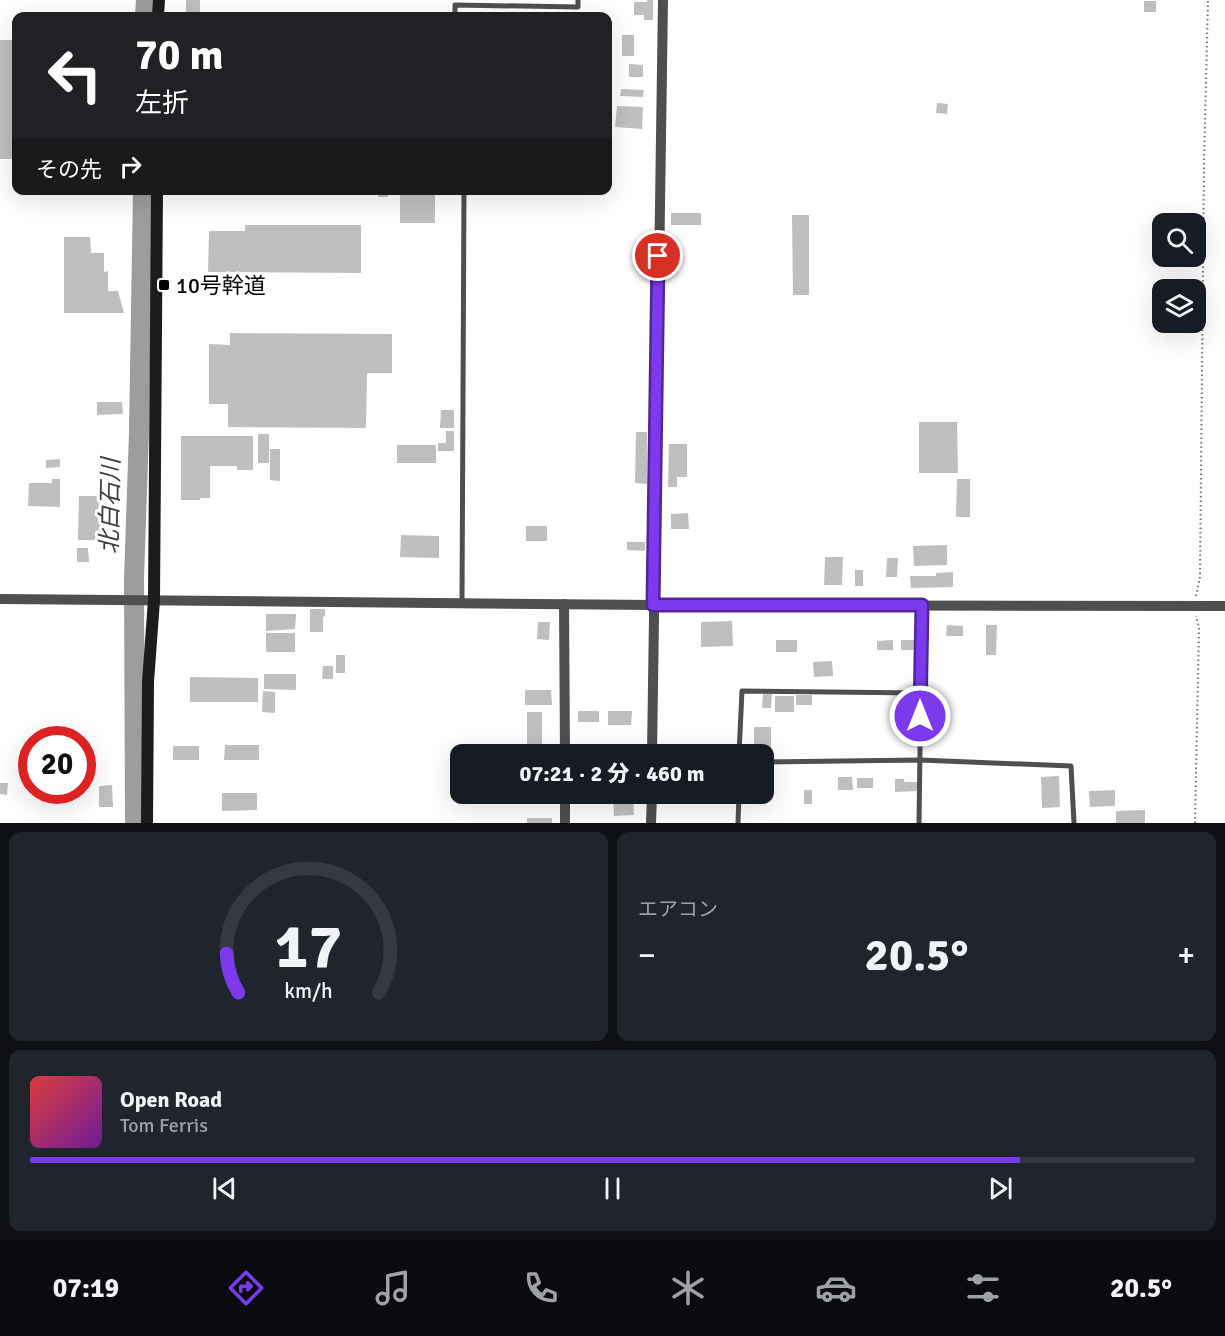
<!DOCTYPE html>
<html lang="ja">
<meta charset="utf-8">
<style>
:root{--surface:#171b24;--page:#20242c;--text:#f1f3f6;--muted:#9ea1a6;--line:#363941;--accent:#7c3aed}
body{margin:0;font-family:Signika,"Noto Sans JP",sans-serif;background:var(--page);color:var(--text);height:100vh;display:flex;flex-direction:column;font-size:22px;white-space:nowrap}
*{box-sizing:border-box;margin:0}
p{font-size:20px;color:var(--muted)}
.icon{flex:none;width:33px;height:33px;fill:none;stroke:currentColor;stroke-width:2;stroke-linecap:round;stroke-linejoin:round}
.map{position:relative;height:823px;overflow:hidden}
.details{display:flex;flex-direction:column;gap:9px;padding:9px;background:#0d0f14;flex:1}
.details>*{flex:none}
.top-card{position:absolute;left:12px;top:12px;width:600px;height:183px;border-radius:12px;box-shadow:0 6px 24px #0002;background:#202124;color:#fff;overflow:hidden}
.fabs{position:absolute;left:1152px;top:213px;display:grid;gap:12px}
.fabs a{display:grid;place-items:center;width:54px;height:54px;border-radius:12px;background:var(--surface);box-shadow:0 6px 24px #0002;font-size:30px}
.speed{position:absolute;left:18px;top:726px;display:flex;gap:12px;font-size:30px;font-weight:700;text-align:center}
.speed>*{display:grid;place-content:center;width:78px;height:78px;border-radius:50%;background:var(--surface);box-shadow:0 6px 24px #0002;line-height:1}
.speed .limit{border:9px solid #d22;background:#fff;color:#111}
.pin{position:absolute;display:grid;place-items:center;width:51px;height:51px;color:#fff;margin:-26px;border:3px solid #fff;border-radius:50%;box-shadow:0 2px 6px #0007}
.me{position:absolute;width:66px;margin:-33px;rotate:0deg;stroke-linejoin:round;filter:drop-shadow(0 0 4px #0008)}
.turn{display:flex;align-items:center;gap:21px;height:126px;padding:0 24px;font-size:27px}
.turn .icon{width:78px;height:78px;stroke-width:2.5}
.turn b{display:block;font-size:42px;line-height:51px}
.then{display:flex;align-items:center;height:57px;padding:0 24px;background:#0003;gap:12px;font-size:22px}
.big{font-size:45px;font-weight:800;line-height:1.1}
.details .widget{flex:1;display:flex;flex-direction:column;justify-content:center;gap:9px;min-width:0;padding:0 21px;border-radius:12px;background:var(--page)}
.details .dial{align-items:center;gap:0}
.dial svg{height:156px;overflow:visible;fill:none;stroke:var(--line);stroke-width:7;stroke-linecap:round;text-anchor:middle}
.dial text{fill:var(--text);stroke:none}
.song{display:flex;align-items:center;gap:18px}
.cover{width:72px;height:72px;border-radius:9px;background:linear-gradient(135deg,hsl(0 70% 55%),hsl(280 70% 35%))}
.played{height:6px;border-radius:3px;background:linear-gradient(90deg,var(--accent) 85%,var(--line) 85%)}
.keys{display:flex;justify-content:space-around;direction:ltr}
.heat{display:flex;justify-content:space-between;align-items:center;font-size:33px;direction:ltr}
.details .tiles{flex:1;display:grid;gap:9px;grid-template-columns:1fr 1fr}
.widget:last-child{grid-column:span 2}
.trip{position:absolute;left:450px;top:744px;width:324px;height:60px;border-radius:12px;background:var(--surface);box-shadow:0 6px 24px #0002;font-weight:800;line-height:60px;text-align:center}
.tabs{display:flex;height:96px;justify-content:space-around;align-items:center;background:#090b0e;color:var(--muted)}
.tabs .icon{width:42px;height:42px}
.tabs .on{color:var(--accent)}
.tabs b{font-size:27px;color:var(--text)}
.map>svg:first-child{display:block}
.lines{fill:none;stroke-linecap:round;stroke-linejoin:round}
.river{stroke:#9d9d9d;stroke-width:20}
.building{fill:#bfbfbf}
.path{stroke:#717171;stroke-width:2;stroke-dasharray:1.5 3;stroke-linecap:butt}
.lane{stroke:#4f4f4f;stroke-width:5}
.street{stroke:#4f4f4f;stroke-width:10}
.secondary{stroke:#1c1c1c;stroke-width:12}
.route-casing{stroke:#51269a;stroke-width:15}
.route{stroke:#7c3aed;stroke-width:10}
.poi-dot{fill:#000;stroke:#fff;stroke-width:2}
.labels{text-anchor:middle;stroke-width:6;stroke-linejoin:round;paint-order:stroke}
.poi-label{font-size:22px;fill:#000;stroke:#fff;text-anchor:start}
.water-label{font-size:24px;font-style:italic;fill:#3e3e3e;stroke:#fff}
</style>
<div class="map">
<svg width="1225" height="823" viewBox="0 0 1225 823">
<rect width="100%" height="100%" fill="#fff"/>
<g class="lines">
<g class="river">
<polyline points="145,16 146,0"/>
<polyline points="135,823 134,579 139,432 143,190"/>
</g>
</g>
<g class="building">
<rect x="186" y="0" width="14" height="16"/>
<polygon points="647,0 653,0 653,20 644,20 644,15 634,15 634,2 647,2"/>
<rect x="1144" y="1" width="12" height="11"/>
<rect x="622" y="35" width="12" height="21"/>
<rect x="0" y="40" width="16" height="119"/>
<polygon points="629,64 643,65 643,77 629,77"/>
<polygon points="621,89 644,90 643,97 620,96"/>
<polygon points="937,103 948,104 947,114 936,113"/>
<polygon points="617,106 643,107 642,129 615,127"/>
<polygon points="379,190 388,190 388,197 378,197"/>
<rect x="400" y="190" width="35" height="33"/>
<rect x="671" y="213" width="30" height="12"/>
<polygon points="792,215 809,215 809,295 793,295"/>
<polygon points="245,225 361,225 361,273 208,272 209,231 245,231"/>
<polygon points="64,237 90,237 91,253 104,253 104,272 108,271 108,291 118,291 124,313 64,313"/>
<polygon points="230,333 392,334 392,373 367,373 366,428 228,427 228,404 209,404 209,344 230,345"/>
<polygon points="97,402 122,402 123,414 97,415"/>
<polygon points="441,410 454,410 454,428 440,428"/>
<polygon points="919,422 957,422 958,473 919,473"/>
<polygon points="446,431 454,431 454,451 438,451 438,443 446,443"/>
<polygon points="636,432 647,432 647,484 635,483"/>
<rect x="258" y="434" width="11" height="29"/>
<polygon points="181,436 253,436 253,470 237,470 237,466 210,466 210,498 200,498 200,500 181,500"/>
<polygon points="669,444 687,444 687,477 677,477 677,487 668,487"/>
<rect x="397" y="445" width="39" height="18"/>
<polygon points="270,449 280,449 280,481 270,480"/>
<polygon points="60,459 60,467 46,468 46,460"/>
<polygon points="52,479 60,479 60,507 28,506 29,483 52,483"/>
<polygon points="957,479 970,479 970,517 956,517"/>
<polygon points="79,496 102,496 102,540 78,540"/>
<polygon points="688,513 689,529 671,529 671,514"/>
<rect x="526" y="526" width="21" height="15"/>
<polygon points="401,535 439,536 439,558 400,557"/>
<polygon points="627,542 645,542 645,551 627,550"/>
<polygon points="947,545 947,565 914,566 913,546"/>
<polygon points="77,548 88,548 89,562 77,562"/>
<polygon points="825,557 843,557 842,585 824,585"/>
<polygon points="887,558 898,558 897,577 886,577"/>
<rect x="855" y="570" width="8" height="16"/>
<polygon points="953,572 953,587 911,588 910,576 936,576 936,573"/>
<polygon points="310,609 325,609 325,616 323,617 323,632 310,632"/>
<polygon points="266,614 296,614 295,629 266,631"/>
<polygon points="732,621 733,646 701,647 701,622"/>
<polygon points="538,622 550,622 549,640 537,639"/>
<polygon points="947,625 963,626 963,636 946,636"/>
<polygon points="986,625 997,625 996,655 986,655"/>
<rect x="266" y="633" width="29" height="19"/>
<rect x="776" y="640" width="21" height="12"/>
<polygon points="893,640 893,650 877,650 877,641"/>
<rect x="901" y="640" width="18" height="10"/>
<rect x="336" y="655" width="9" height="18"/>
<polygon points="832,661 833,676 814,677 813,662"/>
<polygon points="323,666 333,666 333,679 322,679"/>
<polygon points="264,674 296,674 296,690 264,689"/>
<polygon points="190,677 258,678 258,702 190,702"/>
<polygon points="525,690 551,690 552,705 525,705"/>
<polygon points="263,691 275,692 275,713 262,712"/>
<polygon points="763,694 772,694 771,708 762,708"/>
<rect x="796" y="695" width="16" height="10"/>
<rect x="775" y="696" width="19" height="16"/>
<rect x="578" y="711" width="21" height="11"/>
<polygon points="608,711 632,711 631,725 608,725"/>
<rect x="527" y="712" width="15" height="37"/>
<polygon points="754,727 771,727 771,752 754,751"/>
<polygon points="225,745 259,745 259,760 224,760"/>
<rect x="173" y="746" width="26" height="14"/>
<polygon points="1059,776 1060,807 1042,808 1041,777"/>
<polygon points="838,777 852,777 853,790 838,790"/>
<rect x="857" y="778" width="16" height="10"/>
<polygon points="895,779 904,779 904,782 918,782 918,791 895,792"/>
<polygon points="0,783 8,783 7,795 0,794"/>
<polygon points="112,785 113,807 99,807 99,786"/>
<rect x="804" y="790" width="8" height="14"/>
<polygon points="1115,790 1115,806 1090,807 1089,791"/>
<polygon points="222,793 257,793 257,810 222,811"/>
<polygon points="687,794 697,794 698,800 687,800"/>
<polygon points="613,798 633,798 634,815 614,816"/>
<polygon points="1145,810 1145,823 1116,823 1116,811"/>
<rect x="527" y="818" width="25" height="5"/>
</g>
<g class="lines">
<g class="path">
<polyline points="1196,596 1200,577 1204,162 1208,0"/>
<polyline points="1195,823 1199,628 1196,616"/>
</g>
<g class="lane">
<polyline points="455,16 455,5 578,7 578,0"/>
<polyline points="462,603 464,190"/>
<polyline points="739,754 742,691 920,693"/>
<polyline points="764,762 920,760 1071,766 1074,823"/>
<polyline points="738,823 739,794"/>
<polyline points="919,823 922,606"/>
</g>
<g class="street">
<polyline points="0,599 653,605 1225,606"/>
<polyline points="564,604 565,754"/>
<polyline points="652,754 663,0"/>
<polyline points="565,794 565,823"/>
<polyline points="651,823 652,794"/>
</g>
<g class="secondary">
<polyline points="158,16 159,0"/>
<polyline points="147,823 148,682 154,600 157,190"/>
</g>
</g>
<g class="lines">
<g class="route-casing">
<polyline id="route" points="658,256 653,605 922,605 920,716"/>
</g>
<use href="#route" class="route"/>
</g>
<rect class="poi-dot" x="158" y="279" width="12" height="12" rx="3"/>
<g class="labels">
<g class="poi-label">
<text x="176" y="293">10号幹道</text>
</g>
<g class="water-label">
<text transform="translate(110 506) rotate(-89)" y="8">北白石川</text>
</g>
</g>
</svg>
<div class="fabs">
<a><svg class="icon" aria-label="search" viewBox="0 0 24 24"><circle cx="10" cy="10" r="6"/><path d="M15 15l6 6"/></svg></a>
<a><svg class="icon" aria-label="layers" viewBox="0 0 24 24"><path d="M12 4l9 5-9 5-9-5zM3 14l9 5 9-5"/></svg></a>
</div>
<div class="speed"><div class="limit">20</div></div>
<div class="pin" style="left:658px;top:256px;background:#d93025"><svg class="icon" aria-label="arrive" viewBox="0 0 24 24"><path d="M6 21V4h12l-3 4 3 4H6"/></svg></div>
<svg class="me" style="left:920px;top:716px" viewBox="-20 -20 40 40"><circle r="17" fill="#7c3aed" stroke="#fff" stroke-width="3"/><path d="M0-11L8 9 0 5-8 9z" fill="#fff"/></svg>
<div class="trip">07:21 · 2 分 · 460 m</div>
<div class="top-card">
<div class="turn"><svg class="icon" aria-label="left" viewBox="0 0 24 24"><path d="M17 20v-9H6M10 6l-5 5 5 5"/></svg><div><b>70 m</b>左折</div></div>
<div class="then">その先<svg class="icon" aria-label="right" viewBox="0 0 24 24"><path d="M7 20v-9h11M14 6l5 5-5 5"/></svg></div>
</div>
</div>
<section class="details">
<div class="tiles">
<div class="widget dial"><svg viewBox="0 0 100 80">
<path d="M14 69A42 42 0 1 1 86 69"/>
<path d="M14 69A42 42 0 0 1 8 49" stroke="#7c3aed"/>
<text x="50" y="56" font-size="32" font-weight="700">17</text>
<text x="50" y="72" font-size="11">km/h</text>
</svg></div>
<div class="widget"><p>エアコン</p>
<div class="heat"><a>−</a><b class="big">20.5°</b><a>+</a></div>
</div>
<div class="widget">
<div class="song"><i class="cover"></i><div><b>Open Road</b><p>Tom Ferris</p></div></div>
<div class="played"></div>
<div class="keys"><svg class="icon" aria-label="previous" viewBox="0 0 24 24"><path d="M18 5L8 12l10 7zM5 5v14"/></svg><svg class="icon" aria-label="pause" viewBox="0 0 24 24"><path d="M8 5v14M16 5v14"/></svg><svg class="icon" aria-label="next" viewBox="0 0 24 24"><path d="M6 5l10 7-10 7zM19 5v14"/></svg></div>
</div>
</div>
</section>
<nav class="tabs">
<b>07:19</b>
<svg class="icon on" aria-label="directions" viewBox="0 0 24 24"><path d="M12 3l9 9-9 9-9-9zM9 14v-3h6M13 9l2 2-2 2"/></svg>
<svg class="icon" aria-label="music" viewBox="0 0 24 24"><path d="M9 18V5l10-2v13"/><circle cx="6" cy="18" r="3"/><circle cx="16" cy="16" r="3"/></svg>
<svg class="icon" aria-label="phone" viewBox="0 0 24 24"><path d="M5 4h4l2 5-3 2q2 4 5 5l2-3 5 2v4C11 20 4 13 5 4z"/></svg>
<svg class="icon" aria-label="climate" viewBox="0 0 24 24"><path d="M12 3v18M4 7l16 10M4 17L20 7"/></svg>
<svg class="icon" aria-label="car" viewBox="0 0 24 24"><path d="M5 17H2v-5l4-1 3-4h7l3 4 3 1v5h-3M9 17h6M6 11h13"/><circle cx="7" cy="17" r="2"/><circle cx="17" cy="17" r="2"/></svg>
<svg class="icon" aria-label="filters" viewBox="0 0 24 24"><path d="M4 7h16M4 17h16"/><circle cx="9" cy="7" r="2"/><circle cx="15" cy="17" r="2"/></svg>
<b>20.5°</b>
</nav>
